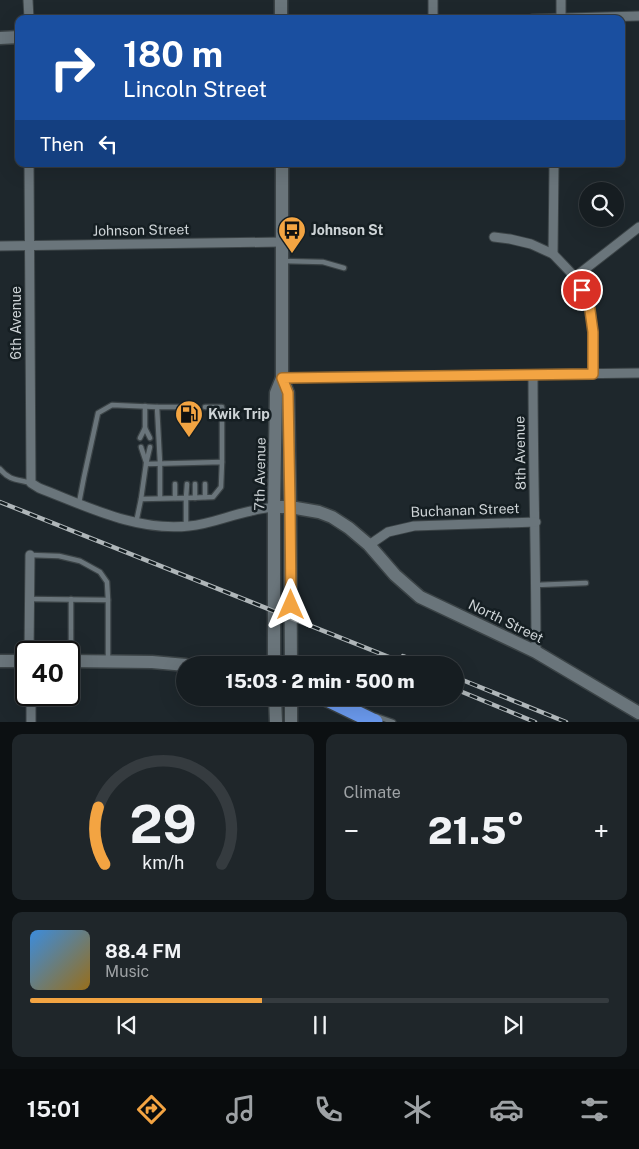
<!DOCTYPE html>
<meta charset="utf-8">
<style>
:root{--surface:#161d21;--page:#1f262a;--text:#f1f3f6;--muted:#9ea2a5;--line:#353b3f;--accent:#f3a442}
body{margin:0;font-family:"Public Sans",sans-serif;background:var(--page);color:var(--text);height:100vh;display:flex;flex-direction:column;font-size:19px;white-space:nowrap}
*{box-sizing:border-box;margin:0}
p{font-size:16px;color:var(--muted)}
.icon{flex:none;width:28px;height:28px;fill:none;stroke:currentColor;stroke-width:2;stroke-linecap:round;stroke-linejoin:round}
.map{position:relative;height:722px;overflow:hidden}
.drawer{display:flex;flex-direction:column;gap:12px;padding:12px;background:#0c1012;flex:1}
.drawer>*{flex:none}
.hud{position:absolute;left:15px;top:15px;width:610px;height:152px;border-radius:10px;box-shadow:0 5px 20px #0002,0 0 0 1px var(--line);background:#1a4fa0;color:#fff;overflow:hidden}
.controls{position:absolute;left:579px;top:182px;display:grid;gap:10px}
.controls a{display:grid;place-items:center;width:45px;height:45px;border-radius:50%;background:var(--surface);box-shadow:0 5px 20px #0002,0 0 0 1px var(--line);font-size:25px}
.speed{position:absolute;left:15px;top:641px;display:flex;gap:10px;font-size:25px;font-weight:700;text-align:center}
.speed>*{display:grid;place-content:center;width:65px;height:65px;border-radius:50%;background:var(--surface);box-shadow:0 5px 20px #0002,0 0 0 1px var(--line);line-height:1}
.speed .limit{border:2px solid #111;border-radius:8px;background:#fff;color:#111}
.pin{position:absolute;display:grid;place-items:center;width:42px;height:42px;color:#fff;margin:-21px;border:2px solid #fff;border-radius:50%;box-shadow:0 1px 5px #0007}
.me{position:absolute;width:55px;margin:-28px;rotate:0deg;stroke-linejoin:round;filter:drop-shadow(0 0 4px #0008)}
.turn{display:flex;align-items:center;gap:18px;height:105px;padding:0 25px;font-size:22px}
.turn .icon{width:65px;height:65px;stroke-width:2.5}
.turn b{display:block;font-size:35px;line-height:42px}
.then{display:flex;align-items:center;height:48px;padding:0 25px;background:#0003;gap:10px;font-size:19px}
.big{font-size:38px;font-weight:800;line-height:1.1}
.drawer .card{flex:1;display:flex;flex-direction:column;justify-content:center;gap:8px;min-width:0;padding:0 18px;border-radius:10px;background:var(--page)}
.drawer .dial{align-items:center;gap:0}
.dial svg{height:130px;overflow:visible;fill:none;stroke:var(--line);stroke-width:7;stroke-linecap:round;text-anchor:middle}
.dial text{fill:var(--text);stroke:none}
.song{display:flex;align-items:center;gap:15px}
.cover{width:60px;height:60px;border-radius:8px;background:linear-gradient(135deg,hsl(210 70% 55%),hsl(40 70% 35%))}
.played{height:5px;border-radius:2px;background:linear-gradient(90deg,var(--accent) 40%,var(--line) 40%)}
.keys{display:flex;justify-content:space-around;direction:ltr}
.heat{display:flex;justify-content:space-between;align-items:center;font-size:28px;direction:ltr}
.drawer .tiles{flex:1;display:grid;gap:12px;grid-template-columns:1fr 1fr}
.card:last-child{grid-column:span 2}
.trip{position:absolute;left:176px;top:656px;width:288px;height:50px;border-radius:25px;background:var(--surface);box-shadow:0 5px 20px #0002,0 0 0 1px var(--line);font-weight:800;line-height:50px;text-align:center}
.tab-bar{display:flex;height:80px;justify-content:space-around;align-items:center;background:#090c0d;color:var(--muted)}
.tab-bar .icon{width:35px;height:35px}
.tab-bar .selected{color:var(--accent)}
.tab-bar b{font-size:22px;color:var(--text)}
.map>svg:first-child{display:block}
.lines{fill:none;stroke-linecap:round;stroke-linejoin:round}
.lane-casing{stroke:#3b4346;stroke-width:7}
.street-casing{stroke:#3b4346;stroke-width:11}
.secondary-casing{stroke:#3b4346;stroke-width:15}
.highway-casing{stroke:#3b4346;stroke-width:18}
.lane{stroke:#6a757b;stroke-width:4.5}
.street{stroke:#6a757b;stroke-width:9}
.secondary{stroke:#6a757b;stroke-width:12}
.highway{stroke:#6a99ed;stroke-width:15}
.rail-casing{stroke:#afb6b9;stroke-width:4.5}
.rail{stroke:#151e22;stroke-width:2.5;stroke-dasharray:8;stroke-linecap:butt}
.route-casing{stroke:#9e6b2b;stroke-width:12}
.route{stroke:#f3a442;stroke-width:9}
.labels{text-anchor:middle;stroke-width:5;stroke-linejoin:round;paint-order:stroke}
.street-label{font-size:14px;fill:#cdd3d6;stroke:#151e22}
.poi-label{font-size:14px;font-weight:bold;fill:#cdd3d6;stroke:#151e22;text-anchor:start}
</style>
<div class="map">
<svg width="639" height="722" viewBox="0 0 639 722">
<rect width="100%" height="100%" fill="#1e272c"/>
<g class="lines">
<g class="lane-casing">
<g id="lane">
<polyline points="283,261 323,262 344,268"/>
<polyline points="145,406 145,428 150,438"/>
<polyline points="157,407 179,407"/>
<polyline points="205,407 222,407 222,462"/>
<polyline points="140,438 145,428"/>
<polyline points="141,447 146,462"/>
<polyline points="146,464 222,462 221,487 213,497 186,498 187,484"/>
<path d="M 0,469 C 10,481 17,479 31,483"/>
<polyline points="205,484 205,497"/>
<polyline points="175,498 175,484"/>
<polyline points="195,498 195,484"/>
<polyline points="141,499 146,464 150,447"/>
<polyline points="79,503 84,477 98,413 112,405 157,407 160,463 160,498"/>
<polyline points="136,523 141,499 186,498 186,526"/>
<polyline points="30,555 59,556 80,561 100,572 107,582 108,600"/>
<polyline points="536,585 586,583"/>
<polyline points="30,599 108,600 108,660"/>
<polyline points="71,599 71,660"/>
<polyline points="376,716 393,722"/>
</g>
</g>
<g class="street-casing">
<g id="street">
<polyline points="28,0 29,19"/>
<polyline points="433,0 433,19"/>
<polyline points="561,0 561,19"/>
<polyline points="532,19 639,16"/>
<path d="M 29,164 L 31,483 L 39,488 C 86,506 137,532 189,526 C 211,524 230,515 251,511 C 259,509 267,508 274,507"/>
<polyline points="494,237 510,239 531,244 553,254 575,277 589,303 593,332 593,374"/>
<polyline points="0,246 282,242"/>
<polyline points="553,254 554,164"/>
<polyline points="575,277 639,227"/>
<path d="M 533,375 C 533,467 536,559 536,652"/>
<polyline points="282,378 639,373"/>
<polyline points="369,545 388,532 414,526 536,522"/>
<polyline points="29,652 30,555"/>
<polyline points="31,695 31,722"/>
</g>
</g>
<g class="secondary-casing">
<g id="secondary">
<polyline points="281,0 281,19"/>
<polyline points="0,38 19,37"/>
<polyline points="282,378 288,393 290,507 291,665"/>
<polyline points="274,507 290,507 319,512 332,517 349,528 369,545 395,575 420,597 536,652 639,713"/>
<polyline points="0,661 26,661"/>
<polyline points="69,661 152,662 186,665"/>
<polyline points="274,665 274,507 276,393 282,378 282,164"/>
<polyline points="275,698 276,722"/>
<polyline points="291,698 291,722"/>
</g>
</g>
<g class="highway-casing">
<polyline id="highway" points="325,698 375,722"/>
</g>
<use href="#lane" class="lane"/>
<use href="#street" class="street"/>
<use href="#secondary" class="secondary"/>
<use href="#highway" class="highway"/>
<g class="rail-casing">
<g id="rail">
<polyline points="0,502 409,665"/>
<polyline points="403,656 425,665"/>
<polyline points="455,677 566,722"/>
<polyline points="455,689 535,722"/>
</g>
</g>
<use href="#rail" class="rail"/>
</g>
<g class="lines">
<g class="route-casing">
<polyline id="route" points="291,605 290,508 288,393 282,378 593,374 593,332 589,303 582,290"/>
</g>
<use href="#route" class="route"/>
</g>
<defs>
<g id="bus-pin" transform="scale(1.4375)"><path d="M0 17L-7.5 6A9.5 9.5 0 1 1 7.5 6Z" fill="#f3a442" stroke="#151e22"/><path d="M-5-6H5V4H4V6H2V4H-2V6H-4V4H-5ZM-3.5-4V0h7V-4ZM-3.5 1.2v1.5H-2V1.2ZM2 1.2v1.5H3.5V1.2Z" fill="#111"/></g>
<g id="fuel-pin" transform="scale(1.4375)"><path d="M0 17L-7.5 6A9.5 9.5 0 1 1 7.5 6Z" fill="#f3a442" stroke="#151e22"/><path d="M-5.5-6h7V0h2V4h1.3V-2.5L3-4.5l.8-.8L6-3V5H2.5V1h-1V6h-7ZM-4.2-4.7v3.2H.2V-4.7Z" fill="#111"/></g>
</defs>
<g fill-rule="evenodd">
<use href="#bus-pin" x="292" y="230"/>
<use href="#fuel-pin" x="189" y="414"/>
</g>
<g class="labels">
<g class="street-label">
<text transform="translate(141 230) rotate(-1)" y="5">Johnson Street</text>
<text transform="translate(16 323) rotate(-90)" y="5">6th Avenue</text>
<text transform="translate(520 453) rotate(-91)" y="5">8th Avenue</text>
<text transform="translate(260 474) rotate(-89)" y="5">7th Avenue</text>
<text transform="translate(465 510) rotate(-2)" y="5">Buchanan Street</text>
<text transform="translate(506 621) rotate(26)" y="5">North Street</text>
</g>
<g class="poi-label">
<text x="311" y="235">Johnson St</text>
<text x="208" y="419">Kwik Trip</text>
</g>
</g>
</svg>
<div class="controls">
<a><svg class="icon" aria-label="search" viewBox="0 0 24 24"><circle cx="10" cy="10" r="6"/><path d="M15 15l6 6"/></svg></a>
</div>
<div class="speed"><div class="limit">40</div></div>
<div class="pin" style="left:582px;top:290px;background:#d93025"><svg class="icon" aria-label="arrive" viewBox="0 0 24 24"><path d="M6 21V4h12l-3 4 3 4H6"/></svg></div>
<svg class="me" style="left:291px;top:605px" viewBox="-20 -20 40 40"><path d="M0-17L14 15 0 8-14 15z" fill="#f3a442" stroke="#fff" stroke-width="4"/></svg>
<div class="trip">15:03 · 2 min · 500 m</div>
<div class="hud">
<div class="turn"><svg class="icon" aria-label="right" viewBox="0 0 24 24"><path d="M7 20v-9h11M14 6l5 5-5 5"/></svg><div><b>180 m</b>Lincoln Street</div></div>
<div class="then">Then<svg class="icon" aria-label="left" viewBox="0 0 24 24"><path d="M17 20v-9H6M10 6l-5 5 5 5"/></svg></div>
</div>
</div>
<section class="drawer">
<div class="tiles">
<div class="card dial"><svg viewBox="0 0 100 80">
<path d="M14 69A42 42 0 1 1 86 69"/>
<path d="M14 69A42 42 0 0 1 10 34" stroke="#f3a442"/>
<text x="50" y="56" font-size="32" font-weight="700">29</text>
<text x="50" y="72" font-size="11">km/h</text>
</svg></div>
<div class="card"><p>Climate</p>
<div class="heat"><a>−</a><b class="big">21.5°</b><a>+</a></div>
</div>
<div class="card">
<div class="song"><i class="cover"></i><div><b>88.4 FM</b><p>Music</p></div></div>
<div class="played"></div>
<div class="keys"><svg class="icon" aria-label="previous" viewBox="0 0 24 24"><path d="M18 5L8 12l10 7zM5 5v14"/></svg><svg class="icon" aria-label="pause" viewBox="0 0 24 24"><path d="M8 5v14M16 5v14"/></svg><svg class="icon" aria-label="next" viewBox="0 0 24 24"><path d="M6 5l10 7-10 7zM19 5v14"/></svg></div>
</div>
</div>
</section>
<nav class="tab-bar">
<b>15:01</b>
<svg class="icon selected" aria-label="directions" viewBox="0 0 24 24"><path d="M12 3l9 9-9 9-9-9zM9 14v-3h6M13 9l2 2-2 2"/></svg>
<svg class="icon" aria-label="music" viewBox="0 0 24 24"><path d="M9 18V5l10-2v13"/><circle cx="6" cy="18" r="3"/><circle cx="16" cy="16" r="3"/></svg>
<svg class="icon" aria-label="phone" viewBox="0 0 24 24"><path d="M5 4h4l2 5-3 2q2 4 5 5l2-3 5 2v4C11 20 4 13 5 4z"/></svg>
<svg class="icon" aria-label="climate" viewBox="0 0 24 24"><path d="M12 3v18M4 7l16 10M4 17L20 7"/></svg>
<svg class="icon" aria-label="car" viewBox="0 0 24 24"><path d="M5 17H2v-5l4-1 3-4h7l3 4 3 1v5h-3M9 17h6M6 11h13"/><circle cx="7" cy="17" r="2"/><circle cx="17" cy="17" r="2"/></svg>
<svg class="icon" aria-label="filters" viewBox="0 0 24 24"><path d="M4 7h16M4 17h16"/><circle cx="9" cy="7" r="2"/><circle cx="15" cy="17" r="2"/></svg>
</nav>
